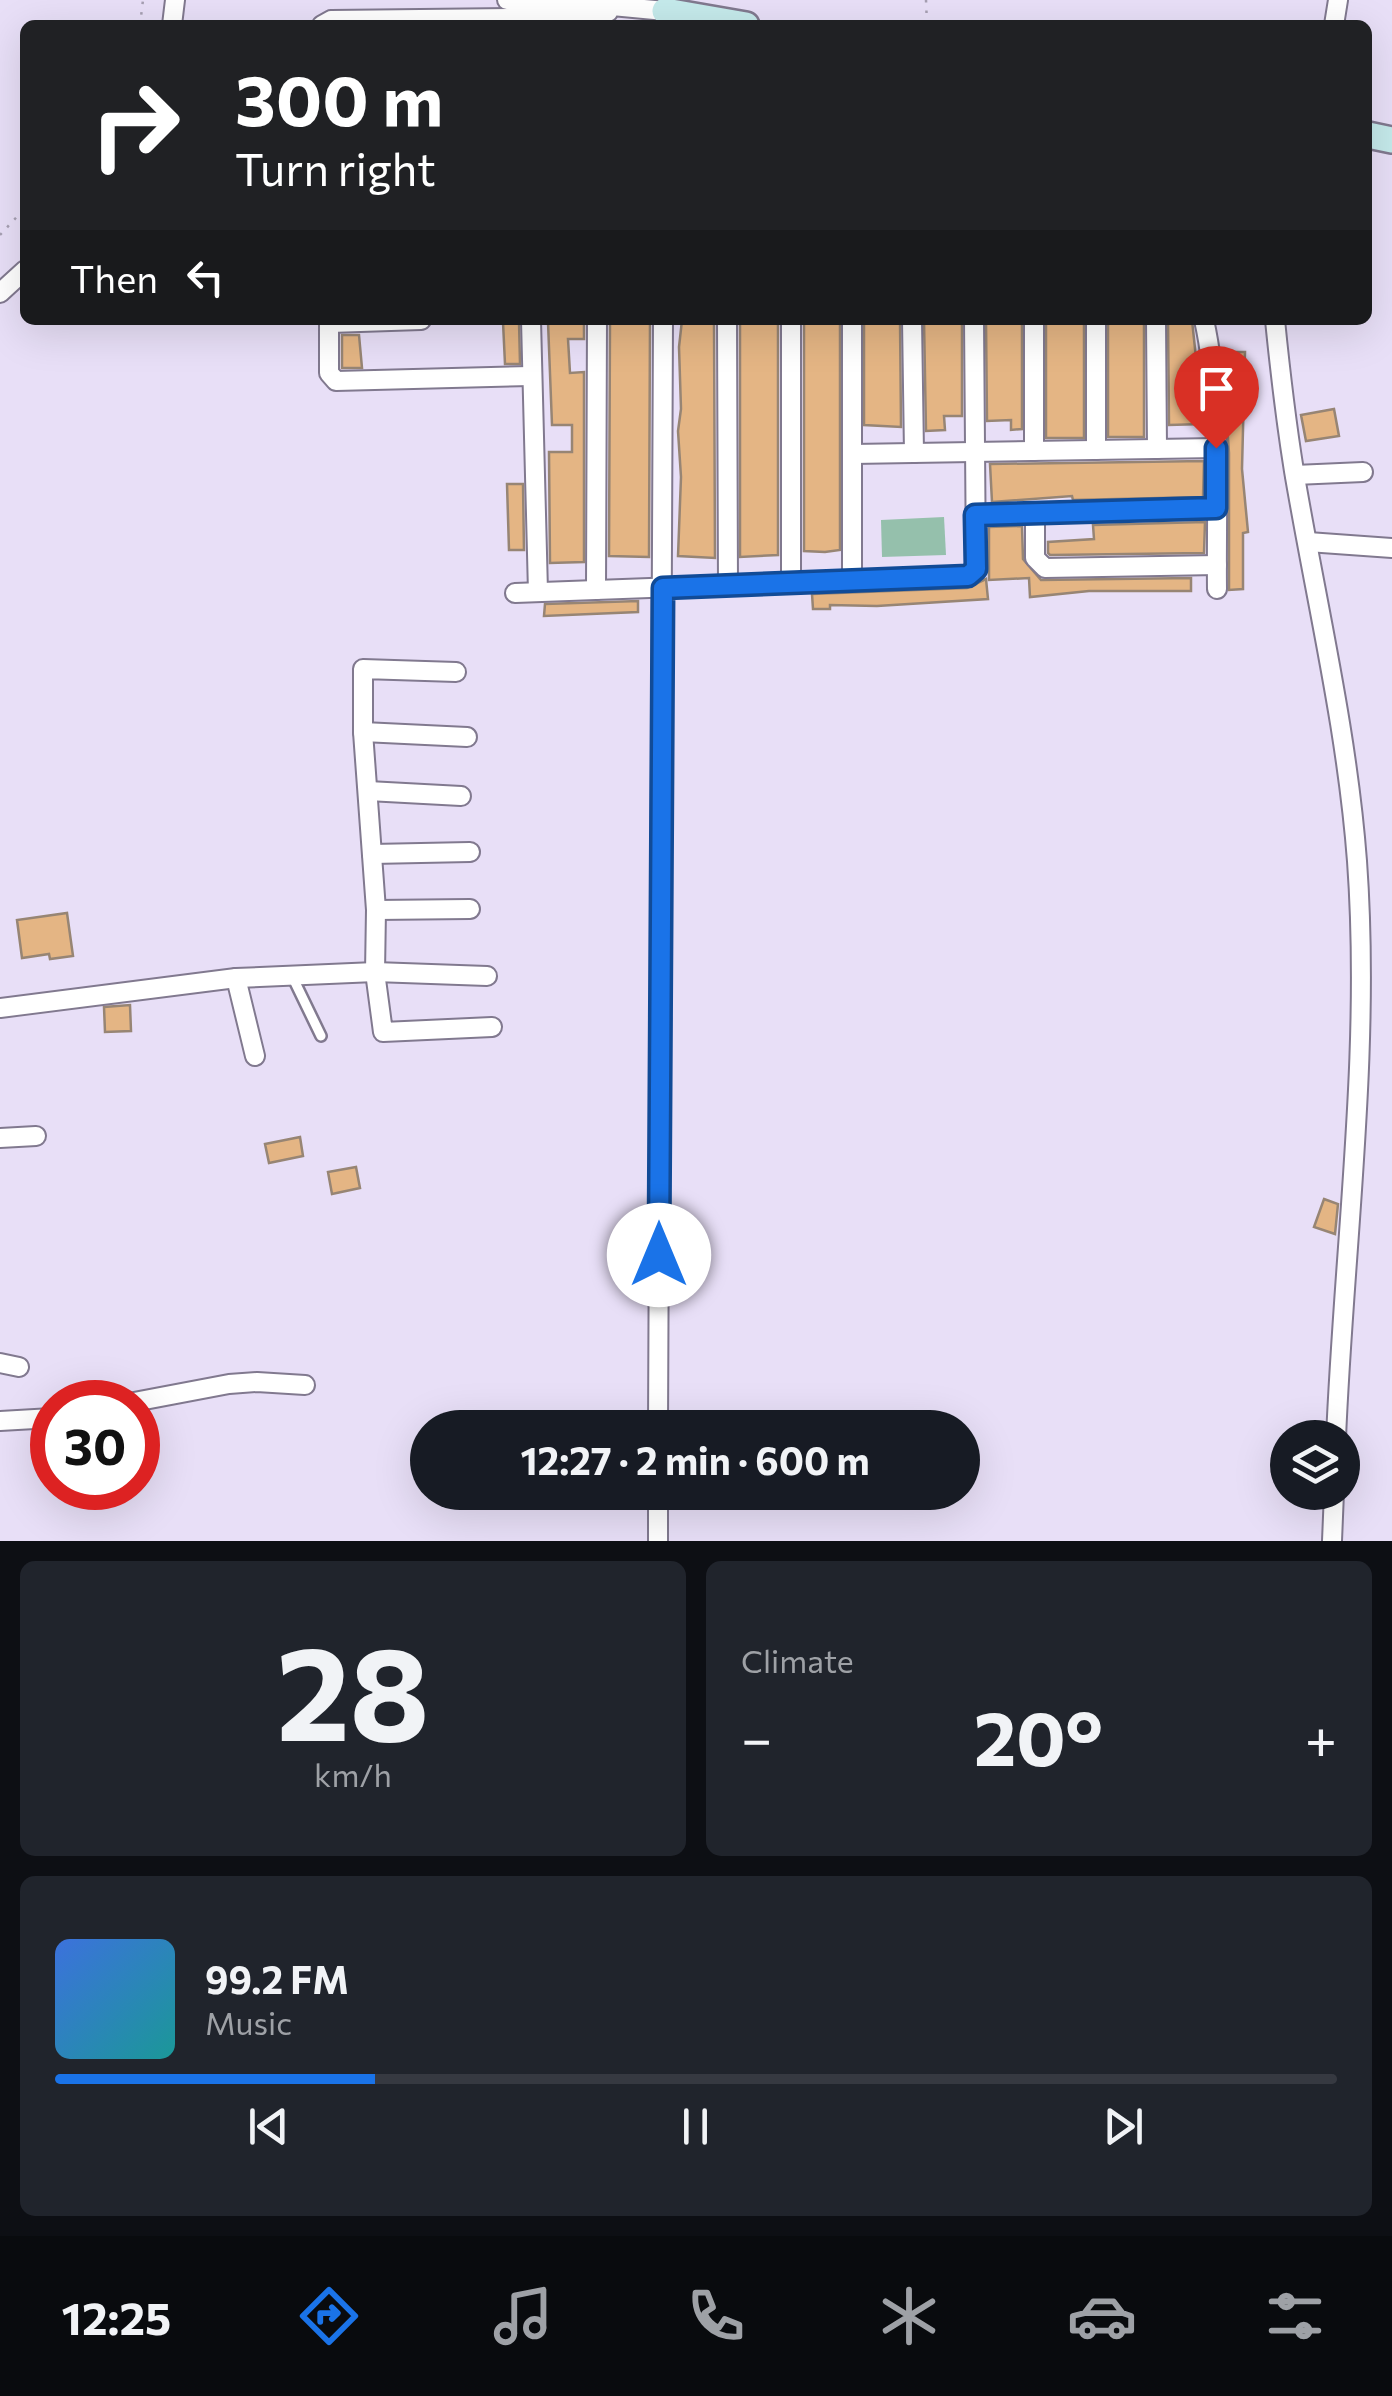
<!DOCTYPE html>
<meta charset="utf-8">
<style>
:root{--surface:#171b24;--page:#20242c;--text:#f1f3f6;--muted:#9ea1a6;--line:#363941;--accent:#1a73e8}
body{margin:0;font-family:Commissioner,sans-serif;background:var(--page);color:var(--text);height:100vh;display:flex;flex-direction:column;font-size:38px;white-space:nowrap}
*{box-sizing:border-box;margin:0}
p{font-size:32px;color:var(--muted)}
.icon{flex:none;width:55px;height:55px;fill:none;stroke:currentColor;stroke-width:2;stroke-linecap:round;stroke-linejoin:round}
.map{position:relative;height:1541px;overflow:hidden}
.panel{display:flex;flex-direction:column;gap:20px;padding:20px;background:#0d0f14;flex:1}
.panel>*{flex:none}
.top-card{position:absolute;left:20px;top:20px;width:1352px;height:305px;border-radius:15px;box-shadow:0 10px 40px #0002;background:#202124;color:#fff;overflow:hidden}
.fabs{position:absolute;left:1270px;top:1420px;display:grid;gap:20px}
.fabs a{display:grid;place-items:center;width:90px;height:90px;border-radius:50%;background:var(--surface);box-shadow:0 10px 40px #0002;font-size:50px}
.speed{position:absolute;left:30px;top:1380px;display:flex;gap:20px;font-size:50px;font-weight:700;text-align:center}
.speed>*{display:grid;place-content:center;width:130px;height:130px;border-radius:50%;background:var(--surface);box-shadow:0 10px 40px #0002;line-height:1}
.speed .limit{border:15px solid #d22;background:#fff;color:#111}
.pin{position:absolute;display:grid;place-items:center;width:85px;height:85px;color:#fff;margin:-102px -42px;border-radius:50% 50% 50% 0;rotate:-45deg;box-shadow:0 0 10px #0007}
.pin .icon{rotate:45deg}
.me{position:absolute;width:110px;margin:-55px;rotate:0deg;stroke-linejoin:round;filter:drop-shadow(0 0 8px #0008)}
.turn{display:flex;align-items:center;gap:35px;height:210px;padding:0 50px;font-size:45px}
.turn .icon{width:130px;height:130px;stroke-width:2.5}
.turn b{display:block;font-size:70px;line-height:85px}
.then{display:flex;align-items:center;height:95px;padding:0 50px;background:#0003;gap:20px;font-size:38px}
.big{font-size:75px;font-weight:700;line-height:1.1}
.panel .widget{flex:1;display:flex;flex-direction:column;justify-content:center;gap:15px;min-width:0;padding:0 35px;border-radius:15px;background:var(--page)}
.panel .dial{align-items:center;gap:0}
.dial b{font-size:130px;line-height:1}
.song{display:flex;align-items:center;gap:30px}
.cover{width:120px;height:120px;border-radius:15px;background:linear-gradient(135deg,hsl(220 70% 55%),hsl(180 70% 35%))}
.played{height:10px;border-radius:5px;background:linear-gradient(90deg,var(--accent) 25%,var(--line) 25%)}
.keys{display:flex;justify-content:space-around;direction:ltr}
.heat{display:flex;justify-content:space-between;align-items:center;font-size:55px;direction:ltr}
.panel .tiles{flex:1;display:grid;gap:20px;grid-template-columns:1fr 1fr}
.widget:last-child{grid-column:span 2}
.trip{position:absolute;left:410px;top:1410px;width:570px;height:100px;border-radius:50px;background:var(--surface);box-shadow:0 10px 40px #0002;font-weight:700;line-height:100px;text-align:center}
.menu{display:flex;height:160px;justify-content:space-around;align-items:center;background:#090b0e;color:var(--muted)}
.menu .icon{width:70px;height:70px}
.menu .active{color:var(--accent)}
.menu b{font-size:45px;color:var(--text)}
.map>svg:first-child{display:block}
.green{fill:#95c0ac}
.building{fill:#e4b584;stroke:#978574;stroke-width:2.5}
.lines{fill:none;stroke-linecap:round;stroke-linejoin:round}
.lane-casing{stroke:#81798f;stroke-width:14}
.street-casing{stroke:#81798f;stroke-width:22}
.secondary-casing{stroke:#81798f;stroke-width:30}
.path{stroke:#a69fb2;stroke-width:2.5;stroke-dasharray:2.5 8;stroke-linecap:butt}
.lane{stroke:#fff;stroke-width:9}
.street{stroke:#fff;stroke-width:18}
.secondary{stroke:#c5eaeb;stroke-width:25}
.route-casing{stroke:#114b97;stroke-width:25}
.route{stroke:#1a73e8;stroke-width:18}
</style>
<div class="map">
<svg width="1392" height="1541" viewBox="0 0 1392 1541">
<rect width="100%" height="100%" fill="#e8dff7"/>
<polygon class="green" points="944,517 946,555 882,557 881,520"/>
<g class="building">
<polygon points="584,320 584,339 568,339 570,373 584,372 584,562 550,563 549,452 572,452 572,425 552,425 548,322"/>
<polygon points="610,320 650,320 649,557 609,556"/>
<polygon points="682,320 714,320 715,558 678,556 681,477 678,431 681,409 679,347"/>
<polygon points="740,320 778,320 778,555 740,557"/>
<polygon points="804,320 840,320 840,550 825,552 804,551"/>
<polygon points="864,320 900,320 901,427 864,425"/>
<polygon points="924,320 962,320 962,416 944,416 945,430 926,431"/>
<polygon points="986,320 1022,320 1022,429 1011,430 1011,420 987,421"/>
<polygon points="1046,320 1084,321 1084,438 1046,438"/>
<rect x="1108" y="320" width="36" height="117"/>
<polygon points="1168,320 1192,320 1203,424 1169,425"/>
<polygon points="519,321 520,364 505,364 503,322"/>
<polygon points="342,335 359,335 362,368 342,368"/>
<polygon points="1222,352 1245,352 1242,469 1248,532 1243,533 1243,589 1229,590 1229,453"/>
<polygon points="1334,409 1339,436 1306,441 1301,415"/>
<polygon points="1204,461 1203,497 1073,500 1072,496 992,502 990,464"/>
<polygon points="507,484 523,484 524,550 509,550"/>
<polygon points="1205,522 1204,553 1050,555 1048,553 1048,542 1094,539 1093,525"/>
<polygon points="1022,526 1023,559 1041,580 1191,578 1191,591 1089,591 1030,597 1029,578 989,580 989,527"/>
<polygon points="986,579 988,599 877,606 830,605 830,609 813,609 812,594 967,588"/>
<polygon points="638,601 638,612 544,616 545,604"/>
<polygon points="67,913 73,956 50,959 49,954 22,958 17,920"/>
<polygon points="130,1005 131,1031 105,1032 104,1007"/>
<polygon points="300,1137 303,1156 269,1163 265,1144"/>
<polygon points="356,1167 360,1188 332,1194 328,1172"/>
<polygon points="1324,1199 1338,1204 1335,1234 1314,1227"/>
</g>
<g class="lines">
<g class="lane-casing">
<polyline id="lane" points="292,976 321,1036"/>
</g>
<g class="street-casing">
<g id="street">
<polyline points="507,0 570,2 665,11 665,25"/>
<polyline points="172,25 175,0"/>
<polyline points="322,25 331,20 594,17 608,12 609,5"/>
<polyline points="1334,25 1338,0"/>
<polyline points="0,293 25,270"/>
<polyline points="329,320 329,373 336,381 530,376"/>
<polyline points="531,320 538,592"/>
<polyline points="727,320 728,585"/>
<polyline points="852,320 852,581"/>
<polyline points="912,320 914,453"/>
<polyline points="1096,320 1096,450"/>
<polyline points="1156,320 1157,449"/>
<path d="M 1204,320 C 1222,399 1216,507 1217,589"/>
<path d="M 1275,320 C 1280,370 1286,421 1294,471 C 1316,601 1347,729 1357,861 C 1371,1053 1344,1246 1336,1438"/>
<polyline points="330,323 421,320"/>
<polyline points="1034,451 1034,320"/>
<polyline points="853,454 1216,448"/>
<polyline points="1295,475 1363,472"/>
<polyline points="1035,514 1035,558 1045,568 1217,565"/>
<polyline points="975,515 1216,509"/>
<polyline points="1308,542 1392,548"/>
<polyline points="791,583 791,320"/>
<polyline points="596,590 597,320"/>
<polyline points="515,593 967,576 976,569 974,320"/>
<polyline points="456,672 363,669 363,732 376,910 375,972 383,1032 492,1027"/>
<polyline points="363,732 467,737"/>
<polyline points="368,791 461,796"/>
<polyline points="372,854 470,852"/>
<polyline points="376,910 470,909"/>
<polyline points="236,978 255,1056"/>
<polyline points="0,1008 236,978 375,972 487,976"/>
<polyline points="0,1138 36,1136"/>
<polyline points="0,1363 19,1367"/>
<polyline points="134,1402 229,1384 257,1382 305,1385"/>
<polyline points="0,1421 52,1418"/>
<polyline points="658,1428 663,320"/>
<polyline points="658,1541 658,1492"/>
<polyline points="1332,1541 1334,1492"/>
</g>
</g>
<g class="secondary-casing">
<g id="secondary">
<polyline points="665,11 746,25"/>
<polyline points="1368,135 1392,140"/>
</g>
</g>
<g class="path">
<polyline points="926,0 927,25"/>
<polyline points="140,25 143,0"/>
<polyline points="0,235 25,208"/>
</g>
<use href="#lane" class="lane"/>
<use href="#street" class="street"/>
<use href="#secondary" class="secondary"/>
</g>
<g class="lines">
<g class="route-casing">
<polyline id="route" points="659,1255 663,588 968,576 976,569 975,515 1216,508 1216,448"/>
</g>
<use href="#route" class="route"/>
</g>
</svg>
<div class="fabs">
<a><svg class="icon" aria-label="layers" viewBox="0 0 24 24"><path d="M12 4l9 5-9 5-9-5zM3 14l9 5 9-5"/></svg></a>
</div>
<div class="speed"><div class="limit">30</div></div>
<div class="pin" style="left:1216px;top:448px;background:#d93025"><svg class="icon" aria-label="arrive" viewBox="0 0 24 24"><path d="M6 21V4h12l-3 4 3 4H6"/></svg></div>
<svg class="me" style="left:659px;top:1255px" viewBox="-20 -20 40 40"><circle r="19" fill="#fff"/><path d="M0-13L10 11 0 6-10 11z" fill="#1a73e8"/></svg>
<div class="trip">12:27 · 2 min · 600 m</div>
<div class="top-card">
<div class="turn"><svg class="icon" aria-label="right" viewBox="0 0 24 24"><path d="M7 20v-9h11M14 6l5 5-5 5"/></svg><div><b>300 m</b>Turn right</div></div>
<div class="then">Then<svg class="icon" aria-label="left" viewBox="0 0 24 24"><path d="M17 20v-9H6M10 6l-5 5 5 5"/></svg></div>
</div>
</div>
<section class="panel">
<div class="tiles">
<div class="widget dial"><b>28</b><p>km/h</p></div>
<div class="widget"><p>Climate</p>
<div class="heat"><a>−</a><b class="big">20°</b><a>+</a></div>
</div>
<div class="widget">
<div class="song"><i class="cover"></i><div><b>99.2 FM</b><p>Music</p></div></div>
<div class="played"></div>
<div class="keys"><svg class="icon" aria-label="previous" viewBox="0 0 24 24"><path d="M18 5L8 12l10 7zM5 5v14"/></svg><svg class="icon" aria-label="pause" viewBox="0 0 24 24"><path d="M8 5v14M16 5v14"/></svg><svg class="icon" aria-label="next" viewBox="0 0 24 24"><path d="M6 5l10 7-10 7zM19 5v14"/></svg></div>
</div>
</div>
</section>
<nav class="menu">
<b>12:25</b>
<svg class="icon active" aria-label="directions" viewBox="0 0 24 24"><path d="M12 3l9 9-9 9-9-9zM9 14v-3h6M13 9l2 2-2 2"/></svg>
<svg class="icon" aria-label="music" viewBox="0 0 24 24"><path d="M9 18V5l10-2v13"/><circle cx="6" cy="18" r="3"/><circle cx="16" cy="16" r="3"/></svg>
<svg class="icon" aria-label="phone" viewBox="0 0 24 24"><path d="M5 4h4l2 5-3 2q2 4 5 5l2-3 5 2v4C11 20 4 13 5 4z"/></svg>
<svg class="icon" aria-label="climate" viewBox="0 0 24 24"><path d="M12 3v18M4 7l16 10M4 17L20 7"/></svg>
<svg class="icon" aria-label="car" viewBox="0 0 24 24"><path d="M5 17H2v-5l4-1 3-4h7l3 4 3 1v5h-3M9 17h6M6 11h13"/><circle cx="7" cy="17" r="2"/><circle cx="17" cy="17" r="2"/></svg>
<svg class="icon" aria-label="filters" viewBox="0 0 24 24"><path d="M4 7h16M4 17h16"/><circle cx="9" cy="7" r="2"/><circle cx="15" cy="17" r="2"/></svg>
</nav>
